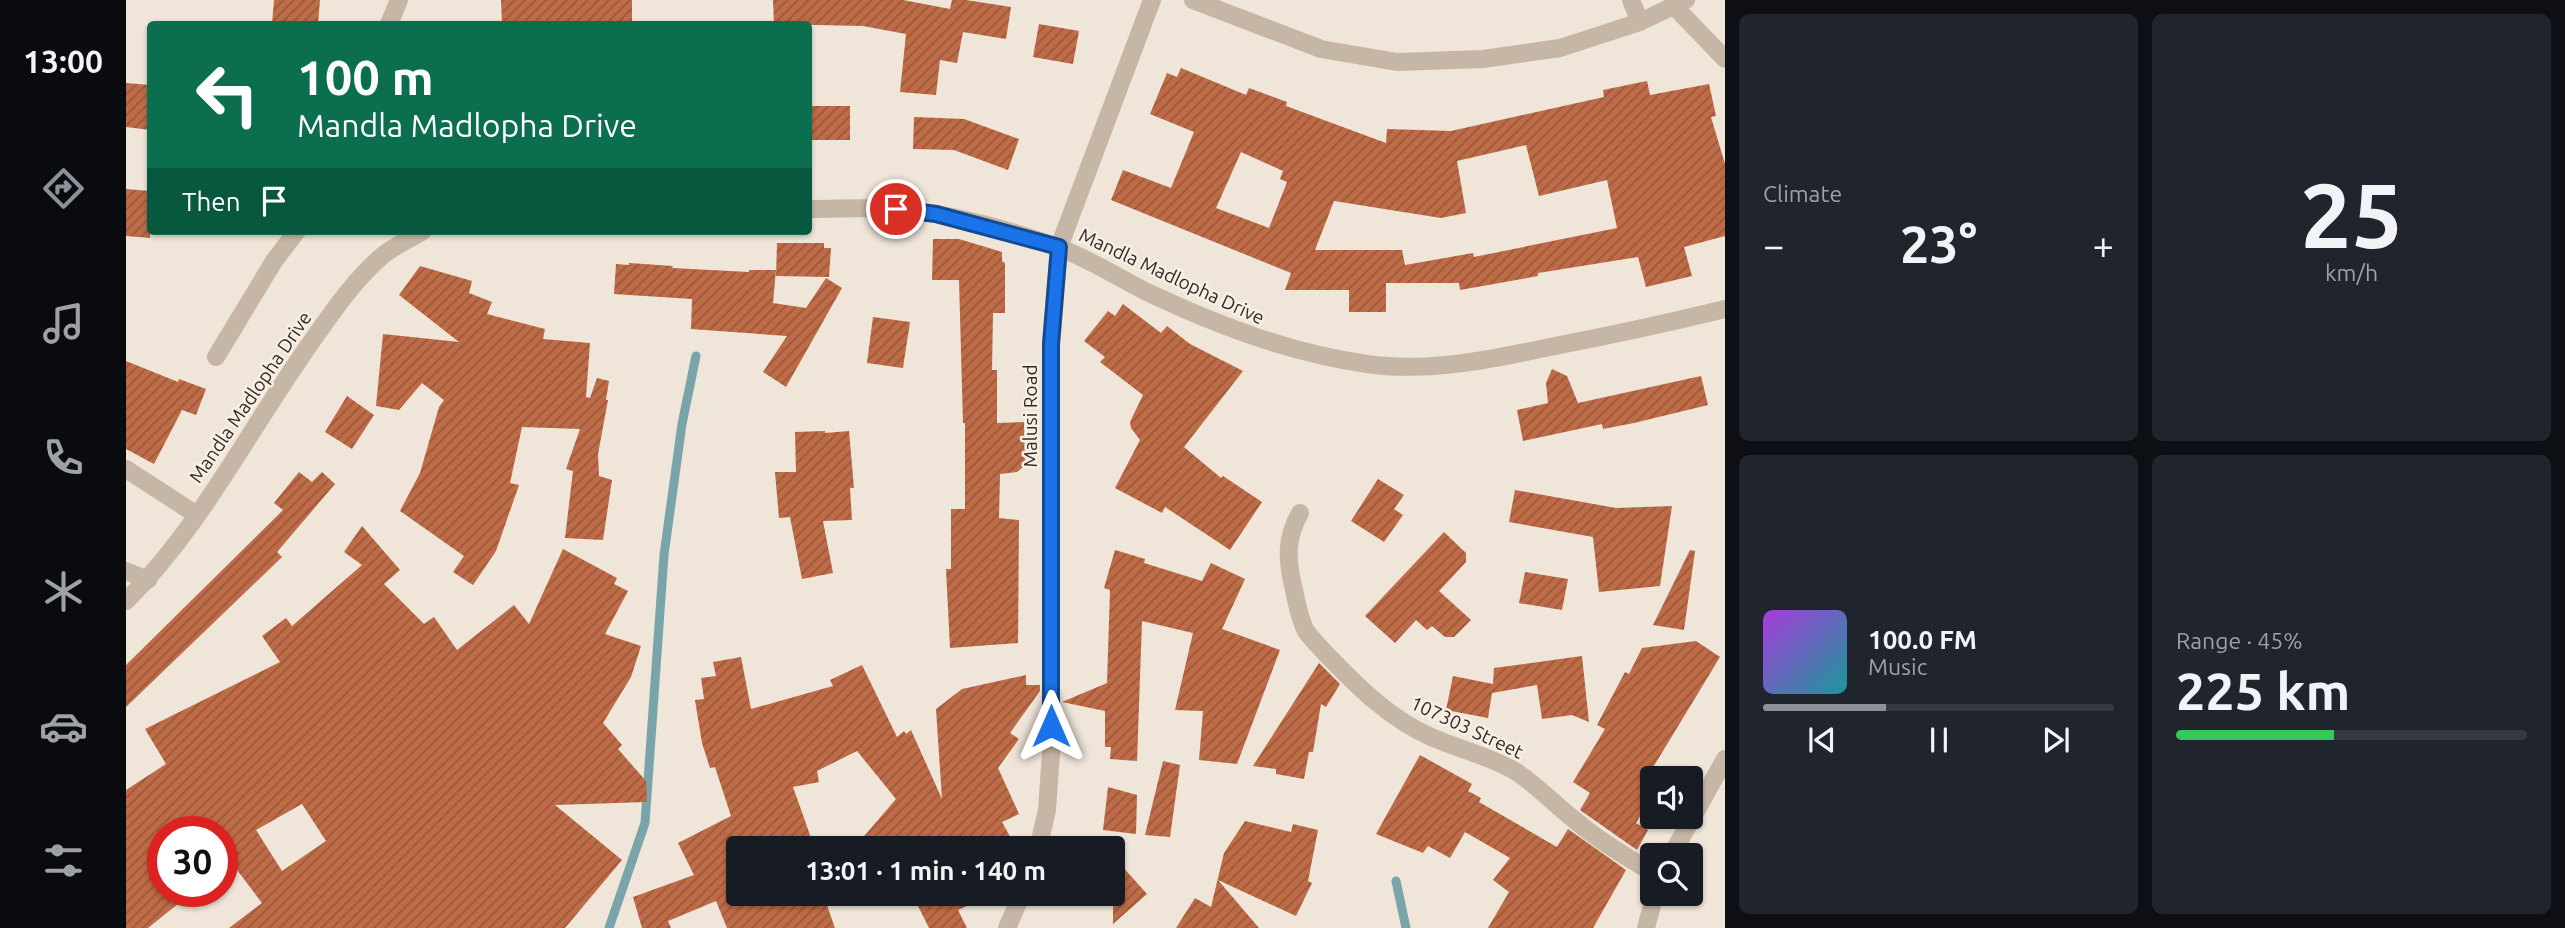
<!DOCTYPE html>
<meta charset="utf-8">
<style>
:root{--surface:#171b24;--page:#20242c;--text:#f1f3f6;--muted:#9ea1a6;--line:#363941;--accent:#8c9099}
body{margin:0;font-family:Ubuntu,sans-serif;background:var(--page);color:var(--text);height:100vh;display:flex;flex-direction:column;font-size:26px;white-space:nowrap}
*{box-sizing:border-box;margin:0}
p{font-size:23px;color:var(--muted)}
.icon{flex:none;width:38px;height:38px;fill:none;stroke:currentColor;stroke-width:2;stroke-linecap:round;stroke-linejoin:round}
.map{position:relative;flex:1;overflow:hidden}
.panel{display:flex;flex-direction:column;gap:14px;padding:14px;background:#0d0f14;width:840px}
.panel>*{flex:none}
.hud{position:absolute;left:21px;top:21px;width:665px;height:214px;border-radius:7px;box-shadow:0 2px 5px #0004;background:#0b6e4f;color:#fff;overflow:hidden}
.tools{position:absolute;left:1514px;top:766px;display:grid;gap:14px}
.tools a{display:grid;place-items:center;width:63px;height:63px;border-radius:7px;background:var(--surface);box-shadow:0 2px 5px #0004;font-size:35px}
.speed{position:absolute;left:21px;top:816px;display:flex;gap:14px;font-size:35px;font-weight:700;text-align:center}
.speed>*{display:grid;place-content:center;width:91px;height:91px;border-radius:50%;background:var(--surface);box-shadow:0 2px 5px #0004;line-height:1}
.speed .limit{border:10px solid #d22;background:#fff;color:#111}
.pin{position:absolute;display:grid;place-items:center;width:60px;height:60px;color:#fff;margin:-30px;border:4px solid #fff;border-radius:50%;box-shadow:0 2px 7px #0007}
.me{position:absolute;width:77px;margin:-38px;rotate:0deg;stroke-linejoin:round;filter:drop-shadow(0 0 5px #0008)}
.turn{display:flex;align-items:center;gap:24px;height:147px;padding:0 35px;font-size:32px}
.turn .icon{width:91px;height:91px;stroke-width:2.5}
.turn b{display:block;font-size:49px;line-height:60px}
.then{display:flex;align-items:center;height:66px;padding:0 35px;background:#0003;gap:14px;font-size:26px}
.big{font-size:52px;font-weight:700;line-height:1.1}
.panel .tile{flex:1;display:flex;flex-direction:column;justify-content:center;gap:10px;min-width:0;padding:0 24px;border-radius:10px;background:var(--page)}
.panel .dial{align-items:center;gap:0}
.dial b{font-size:91px;line-height:1}
.song{display:flex;align-items:center;gap:21px}
.cover{width:84px;height:84px;border-radius:10px;background:linear-gradient(135deg,hsl(280 70% 55%),hsl(180 70% 35%))}
.played{height:7px;border-radius:4px;background:linear-gradient(90deg,var(--accent) 35%,var(--line) 35%)}
.keys{display:flex;justify-content:space-around;direction:ltr}
.heat{display:flex;justify-content:space-between;align-items:center;font-size:38px;direction:ltr}
.charge{height:10px;border-radius:5px;background:linear-gradient(90deg,#34c759 45%,var(--line) 0)}
.panel .tiles{flex:1;display:grid;gap:14px;grid-template-columns:repeat(2,1fr)}
.trip{position:absolute;left:600px;top:836px;width:399px;height:70px;border-radius:7px;background:var(--surface);box-shadow:0 2px 5px #0004;font-weight:700;line-height:70px;text-align:center}
main{display:flex;flex:1;min-height:0}
.tabs{display:flex;flex-direction:column;width:126px;justify-content:space-around;align-items:center;background:#090b0e;color:var(--muted)}
.tabs .icon{width:49px;height:49px}
.tabs .selected{color:var(--accent)}
.tabs b{font-size:32px;color:var(--text)}
.map>svg:first-child{display:block}
.lines{fill:none;stroke-linecap:round;stroke-linejoin:round}
.stream{stroke:#79a5aa;stroke-width:9}
.building{fill:url(#building-hatch);fill-rule:evenodd}
.minor{stroke:#c6b6a5;stroke-width:18}
.route-casing{stroke:#114b97;stroke-width:18}
.route{stroke:#1a73e8;stroke-width:12}
.labels{text-anchor:middle;stroke-width:5;stroke-linejoin:round;paint-order:stroke}
.street-label{font-size:19px;fill:#322a26;stroke:#f7efe4}
</style>
<main>
<nav class="tabs">
<b>13:00</b>
<svg class="icon selected" aria-label="directions" viewBox="0 0 24 24"><path d="M12 3l9 9-9 9-9-9zM9 14v-3h6M13 9l2 2-2 2"/></svg>
<svg class="icon" aria-label="music" viewBox="0 0 24 24"><path d="M9 18V5l10-2v13"/><circle cx="6" cy="18" r="3"/><circle cx="16" cy="16" r="3"/></svg>
<svg class="icon" aria-label="phone" viewBox="0 0 24 24"><path d="M5 4h4l2 5-3 2q2 4 5 5l2-3 5 2v4C11 20 4 13 5 4z"/></svg>
<svg class="icon" aria-label="climate" viewBox="0 0 24 24"><path d="M12 3v18M4 7l16 10M4 17L20 7"/></svg>
<svg class="icon" aria-label="car" viewBox="0 0 24 24"><path d="M5 17H2v-5l4-1 3-4h7l3 4 3 1v5h-3M9 17h6M6 11h13"/><circle cx="7" cy="17" r="2"/><circle cx="17" cy="17" r="2"/></svg>
<svg class="icon" aria-label="filters" viewBox="0 0 24 24"><path d="M4 7h16M4 17h16"/><circle cx="9" cy="7" r="2"/><circle cx="15" cy="17" r="2"/></svg>
</nav>
<div class="map">
<svg width="1599" height="928" viewBox="0 0 1599 928">
<defs>
<pattern id="building-hatch" width="6" height="6" patternUnits="userSpaceOnUse" patternTransform="scale(1.75)"><rect width="6" height="6" fill="#be6b47"/><path d="M-1 1l2-2M0 6l6-6M5 7l2-2" fill="none" stroke="#9b583b"/></pattern>
</defs>
<rect width="100%" height="100%" fill="#efe5d8"/>
<g class="lines">
<g class="stream">
<polyline points="1270,881 1280,928"/>
<polyline points="483,928 519,823 538,555 556,424 570,356"/>
</g>
</g>
<g class="building">
<polygon points="148,0 194,0 192,24 146,24"/>
<polygon points="375,0 506,0 506,24 376,24"/>
<polygon points="647,0 777,0 824,9 826,0 840,0 885,7 880,39 837,32 831,63 814,60 810,95 774,92 780,34 737,26 648,24"/>
<polygon points="913,24 953,31 947,64 907,57"/>
<path d="M 1055,68 L 1120,95 L 1123,88 L 1161,102 L 1160,106 L 1260,143 L 1261,129 L 1325,131 L 1478,97 L 1477,90 L 1521,81 L 1524,95 L 1583,84 L 1590,116 L 1585,117 L 1599,164 L 1599,236 L 1558,247 L 1566,276 L 1520,287 L 1512,257 L 1412,273 L 1412,276 L 1334,290 L 1333,283 L 1260,283 L 1260,312 L 1223,312 L 1223,290 L 1159,290 L 1165,273 L 985,200 L 997,170 L 1045,188 L 1068,132 L 1024,114 L 1041,73 L 1051,77 ZM 1400,145 L 1413,196 L 1481,180 L 1491,228 L 1348,257 L 1347,253 L 1279,265 L 1276,250 L 1189,250 L 1208,201 L 1315,218 L 1340,213 L 1331,161 ZM 1115,152 L 1157,171 L 1154,179 L 1161,182 L 1143,228 L 1090,208 Z"/>
<polygon points="0,83 24,85 24,130 0,127"/>
<rect x="683" y="106" width="41" height="34"/>
<polygon points="788,117 838,119 893,139 882,170 828,150 787,149"/>
<polygon points="0,189 24,191 24,238 0,236"/>
<polygon points="807,239 833,239 876,252 876,261 879,263 879,313 867,313 866,370 871,370 871,423 898,422 899,461 897,467 891,472 874,474 873,518 893,520 892,643 824,648 820,569 825,569 825,509 839,509 839,423 837,423 833,280 806,280"/>
<polygon points="651,243 698,243 698,248 705,248 703,277 650,276"/>
<polygon points="503,263 547,266 546,268 623,272 623,270 650,270 647,303 680,308 700,278 716,288 660,387 637,372 661,336 565,329 566,299 488,294 490,264 503,265"/>
<polygon points="294,266 346,281 343,293 366,302 361,314 419,329 417,339 464,343 460,397 464,398 471,378 483,381 480,400 482,400 472,454 473,476 486,480 477,540 439,538 447,471 440,469 454,429 396,427 384,483 393,485 370,551 347,585 327,572 338,556 274,511 294,473 313,407 318,400 296,383 273,410 250,406 257,334 333,342 273,295"/>
<polygon points="997,304 1035,333 1041,326 1064,344 1117,371 1058,447 1095,478 1097,476 1136,502 1104,550 1039,507 1036,513 989,488 1014,440 1005,428 1004,422 1017,395 974,362 979,357 958,341 982,311 989,316"/>
<polygon points="747,317 784,322 777,368 741,363"/>
<polygon points="0,361 52,382 53,379 80,389 70,415 56,410 28,464 0,449"/>
<polygon points="1426,369 1441,376 1452,403 1575,376 1582,405 1508,423 1477,429 1476,424 1397,441 1391,410 1422,403 1420,383"/>
<polygon points="221,396 248,415 226,449 199,432"/>
<polygon points="699,431 699,433 723,431 728,488 724,488 726,520 697,521 707,573 676,579 664,517 653,518 649,472 670,472 669,432"/>
<polygon points="173,472 186,482 196,472 209,484 151,552 156,557 0,707 0,665 157,510 148,503"/>
<polygon points="1252,479 1278,495 1268,509 1277,515 1258,542 1225,521"/>
<polygon points="1389,490 1490,508 1546,506 1534,586 1473,592 1467,537 1383,522"/>
<path d="M 236,526 L 274,570 L 258,584 L 298,624 L 308,617 L 331,650 L 388,605 L 403,624 L 437,549 L 491,578 L 488,584 L 502,591 L 479,634 L 515,646 L 505,677 L 477,723 L 496,745 L 492,749 L 520,781 L 521,802 L 429,805 L 496,860 L 439,928 L 103,928 L 136,903 L 96,850 L 96,831 L 37,831 L 37,891 L 68,891 L 22,928 L 0,928 L 0,790 L 40,764 L 19,729 L 154,662 L 136,636 L 160,618 L 166,626 L 236,565 L 218,552 ZM 176,804 L 200,841 L 156,871 L 130,830 Z"/>
<polygon points="1318,532 1340,553 1340,562 1313,591 1345,620 1328,637 1319,637 1306,626 1301,630 1290,620 1269,643 1239,616"/>
<polygon points="989,550 1019,559 1018,563 1076,581 1085,563 1119,579 1096,629 1154,650 1111,764 1073,760 1077,711 1049,710 1067,633 1016,621 1011,761 984,759 985,747 979,747 979,711 936,702 981,683 984,590 978,588"/>
<polygon points="1564,550 1569,551 1558,630 1527,625"/>
<polygon points="1399,572 1442,579 1436,610 1393,603"/>
<polygon points="1570,641 1594,657 1523,774 1526,776 1526,796 1510,823 1522,830 1511,850 1454,810 1464,793 1447,782 1479,729 1471,725 1499,672 1503,674 1516,648"/>
<polygon points="1456,656 1463,722 1446,715 1416,719 1411,685 1366,693 1362,718 1320,710 1327,676 1367,684 1368,668"/>
<polygon points="615,657 625,709 707,686 704,680 736,665 771,737 778,731 780,734 785,730 816,799 810,709 836,689 900,675 900,685 914,685 914,691 884,733 893,739 872,768 893,814 876,822 891,849 727,849 770,799 731,751 691,771 693,782 667,787 689,849 612,849 612,894 697,894 709,928 601,928 590,901 542,921 545,928 516,928 507,897 568,875 552,843 605,816 589,767 584,768 576,743 569,700 578,699 575,678 590,676 587,662"/>
<polygon points="1193,663 1214,684 1200,707 1195,704 1187,752 1183,752 1178,779 1150,774 1150,769 1127,766"/>
<polygon points="1294,755 1346,784 1342,791 1355,798 1353,802 1431,847 1442,829 1500,870 1467,928 1362,928 1383,892 1367,880 1384,858 1339,832 1324,858 1302,846 1297,853 1250,834"/>
<polygon points="1037,761 1054,765 1044,837 1019,835"/>
<polygon points="982,787 1011,795 1010,834 977,830"/>
<polygon points="1119,821 1165,832 1167,824 1192,830 1182,881 1186,883 1170,916 1092,880 1133,928 1050,928 1069,898 1085,907 1098,853"/>
<polygon points="719,837 724,849 692,849"/>
<polygon points="987,856 1021,894 987,924"/>
<polygon points="786,894 835,894 841,906 832,910 841,928 803,928"/>
</g>
<g class="lines">
<g class="minor">
<polyline points="1067,0 1195,49 1271,62 1357,59 1434,48 1514,22 1560,0"/>
<polyline points="1505,0 1514,22"/>
<polyline points="1548,6 1599,59"/>
<polyline points="263,24 273,0"/>
<path d="M 682,209 C 712,209 743,207 772,209 C 826,214 881,229 931,247 C 962,258 991,277 1021,292 C 1091,325 1163,353 1241,364 C 1304,373 1367,359 1429,346 C 1486,335 1542,323 1599,309"/>
<polyline points="90,357 148,261 171,231"/>
<polyline points="0,469 71,515"/>
<path d="M 1174,513 C 1159,539 1161,562 1168,590 C 1171,604 1173,618 1180,631 C 1187,641 1196,649 1205,659 C 1235,690 1265,719 1305,737 C 1333,749 1363,756 1389,771 C 1412,786 1429,805 1451,822 C 1474,841 1500,857 1526,872"/>
<polyline points="0,571 22,580"/>
<path d="M 0,601 C 73,529 121,434 179,351 C 203,317 225,283 256,256 C 268,246 284,239 297,231"/>
<polyline points="912,849 921,810 925,753 925,344 933,247 1026,0"/>
<polyline points="1545,856 1599,759"/>
<polyline points="881,928 896,894"/>
<polyline points="1520,928 1529,894"/>
</g>
</g>
<g class="lines">
<g class="route-casing">
<polyline id="route" points="770,209 810,214 933,247 925,344 925,726"/>
</g>
<use href="#route" class="route"/>
</g>
<g class="labels">
<g class="street-label">
<text transform="translate(1046 276) rotate(25)" y="7">Mandla Madlopha Drive</text>
<text transform="translate(124 397) rotate(-56)" y="7">Mandla Madlopha Drive</text>
<text transform="translate(904 416) rotate(-90)" y="7">Malusi Road</text>
<text transform="translate(1341 727) rotate(25)" y="7">107303 Street</text>
</g>
</g>
</svg>
<div class="tools">
<a><svg class="icon" aria-label="sound" viewBox="0 0 24 24"><path d="M4 9h4l5-4v14l-5-4H4zM17 9q2 3 0 6"/></svg></a>
<a><svg class="icon" aria-label="search" viewBox="0 0 24 24"><circle cx="10" cy="10" r="6"/><path d="M15 15l6 6"/></svg></a>
</div>
<div class="speed"><div class="limit">30</div></div>
<div class="pin" style="left:770px;top:209px;background:#d93025"><svg class="icon" aria-label="arrive" viewBox="0 0 24 24"><path d="M6 21V4h12l-3 4 3 4H6"/></svg></div>
<svg class="me" style="left:925px;top:726px" viewBox="-20 -20 40 40"><path d="M0-17L14 15 0 8-14 15z" fill="#1a73e8" stroke="#fff" stroke-width="4"/></svg>
<div class="trip">13:01 · 1 min · 140 m</div>
<div class="hud">
<div class="turn"><svg class="icon" aria-label="left" viewBox="0 0 24 24"><path d="M17 20v-9H6M10 6l-5 5 5 5"/></svg><div><b>100 m</b>Mandla Madlopha Drive</div></div>
<div class="then">Then<svg class="icon" aria-label="arrive" viewBox="0 0 24 24"><path d="M6 21V4h12l-3 4 3 4H6"/></svg></div>
</div>
</div>
<section class="panel">
<div class="tiles">
<div class="tile"><p>Climate</p>
<div class="heat"><a>−</a><b class="big">23°</b><a>+</a></div>
</div>
<div class="tile dial"><b>25</b><p>km/h</p></div>
<div class="tile">
<div class="song"><i class="cover"></i><div><b>100.0 FM</b><p>Music</p></div></div>
<div class="played"></div>
<div class="keys"><svg class="icon" aria-label="previous" viewBox="0 0 24 24"><path d="M18 5L8 12l10 7zM5 5v14"/></svg><svg class="icon" aria-label="pause" viewBox="0 0 24 24"><path d="M8 5v14M16 5v14"/></svg><svg class="icon" aria-label="next" viewBox="0 0 24 24"><path d="M6 5l10 7-10 7zM19 5v14"/></svg></div>
</div>
<div class="tile"><p>Range · 45%</p><b class="big">225 km</b><div class="charge"></div></div>
</div>
</section>
</main>
